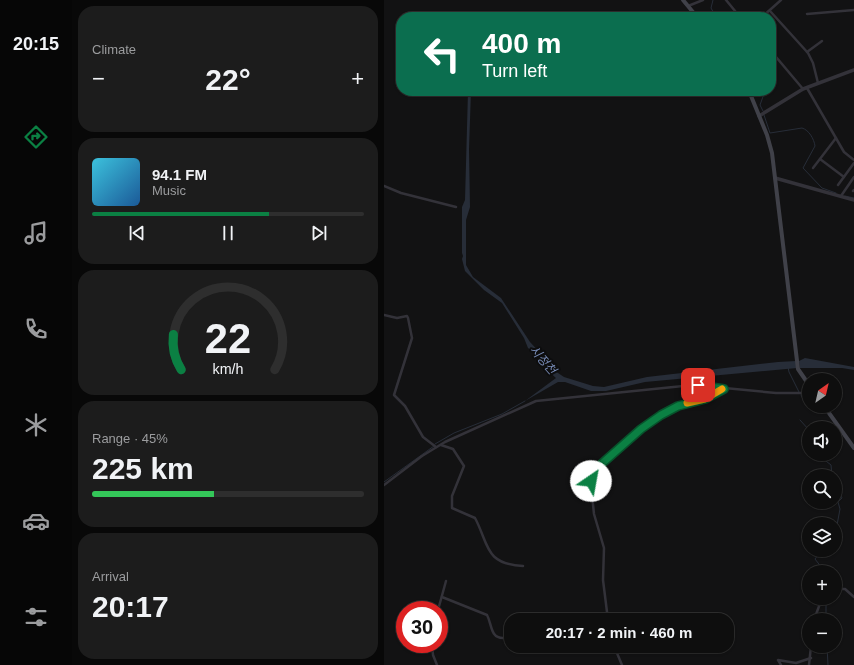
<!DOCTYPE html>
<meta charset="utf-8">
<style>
:root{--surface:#0e0e0e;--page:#1c1c1c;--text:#f1f3f6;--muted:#9b9c9e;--line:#2e2e2e;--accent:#0b8043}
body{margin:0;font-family:Arial,"Noto Sans KR",sans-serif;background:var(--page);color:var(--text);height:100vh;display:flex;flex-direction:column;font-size:15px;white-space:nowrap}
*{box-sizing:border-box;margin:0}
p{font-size:13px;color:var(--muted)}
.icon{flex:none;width:22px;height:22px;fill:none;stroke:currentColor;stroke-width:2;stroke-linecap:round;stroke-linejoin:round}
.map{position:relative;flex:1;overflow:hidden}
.details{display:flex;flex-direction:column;gap:6px;padding:6px;background:#080808;width:312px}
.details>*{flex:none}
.banner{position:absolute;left:12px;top:12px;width:380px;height:84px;border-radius:16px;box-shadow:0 1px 3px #0004,0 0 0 1px var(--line);background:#0b6e4f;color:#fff;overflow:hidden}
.needle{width:26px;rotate:34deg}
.controls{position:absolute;left:418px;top:373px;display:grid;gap:8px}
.controls a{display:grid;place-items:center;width:40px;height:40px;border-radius:50%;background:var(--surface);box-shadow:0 1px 3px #0004,0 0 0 1px var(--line);font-size:20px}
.speed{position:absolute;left:12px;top:601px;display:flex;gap:8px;font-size:20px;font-weight:700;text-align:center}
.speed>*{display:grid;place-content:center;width:52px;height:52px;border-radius:50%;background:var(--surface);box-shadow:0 1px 3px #0004,0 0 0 1px var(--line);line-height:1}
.speed .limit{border:6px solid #d22;background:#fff;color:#111}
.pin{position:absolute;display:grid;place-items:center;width:34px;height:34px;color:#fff;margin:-17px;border-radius:8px;box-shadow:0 2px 6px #0006}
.me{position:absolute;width:44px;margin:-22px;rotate:33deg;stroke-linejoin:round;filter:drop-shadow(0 0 3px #0008)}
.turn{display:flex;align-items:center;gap:14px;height:84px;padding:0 20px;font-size:18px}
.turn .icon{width:52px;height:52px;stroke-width:2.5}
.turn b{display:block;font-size:28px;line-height:34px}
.big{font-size:30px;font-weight:600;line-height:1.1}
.details .card{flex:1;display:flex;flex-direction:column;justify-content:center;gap:6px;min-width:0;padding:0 14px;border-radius:16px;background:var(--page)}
.details .dial{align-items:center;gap:0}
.dial svg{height:104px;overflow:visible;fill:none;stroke:var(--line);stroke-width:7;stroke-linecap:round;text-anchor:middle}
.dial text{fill:var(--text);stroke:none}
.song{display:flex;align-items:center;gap:12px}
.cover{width:48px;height:48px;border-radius:6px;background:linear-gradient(135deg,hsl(190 70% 55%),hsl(210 70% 35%))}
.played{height:4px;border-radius:2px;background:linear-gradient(90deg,var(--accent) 65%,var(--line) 65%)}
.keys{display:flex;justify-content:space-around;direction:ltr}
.heat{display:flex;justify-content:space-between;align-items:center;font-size:22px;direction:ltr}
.charge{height:6px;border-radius:3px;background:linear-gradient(90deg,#34c759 45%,var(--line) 0)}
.trip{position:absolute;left:120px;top:613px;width:230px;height:40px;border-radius:16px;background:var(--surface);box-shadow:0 1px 3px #0004,0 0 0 1px var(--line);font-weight:600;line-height:40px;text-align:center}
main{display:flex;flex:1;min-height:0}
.dock{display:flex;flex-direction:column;width:72px;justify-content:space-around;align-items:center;background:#060606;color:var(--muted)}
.dock .icon{width:28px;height:28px}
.dock .current{color:var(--accent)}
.dock b{font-size:18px;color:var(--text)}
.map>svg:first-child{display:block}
.water{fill:#272d38}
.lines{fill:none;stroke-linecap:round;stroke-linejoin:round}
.stream{stroke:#272d38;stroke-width:1}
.minor{stroke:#333239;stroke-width:2.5}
.tertiary{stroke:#333239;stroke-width:3.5}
.secondary{stroke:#404149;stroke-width:4}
.route-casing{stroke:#07532c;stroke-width:10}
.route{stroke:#0b8043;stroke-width:7}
.slow{stroke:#f59e0b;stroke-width:7}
.labels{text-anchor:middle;stroke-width:4;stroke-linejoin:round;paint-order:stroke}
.water-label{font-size:12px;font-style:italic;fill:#7689b3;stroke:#0d0d0e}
</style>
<main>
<nav class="dock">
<b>20:15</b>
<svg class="icon current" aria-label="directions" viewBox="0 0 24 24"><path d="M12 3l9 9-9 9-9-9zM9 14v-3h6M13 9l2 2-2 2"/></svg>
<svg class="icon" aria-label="music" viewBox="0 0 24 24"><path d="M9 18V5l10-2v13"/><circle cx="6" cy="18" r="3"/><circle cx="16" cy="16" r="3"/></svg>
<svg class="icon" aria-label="phone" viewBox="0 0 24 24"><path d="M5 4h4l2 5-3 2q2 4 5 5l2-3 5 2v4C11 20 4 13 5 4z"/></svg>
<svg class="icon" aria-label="climate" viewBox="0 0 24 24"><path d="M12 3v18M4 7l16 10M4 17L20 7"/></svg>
<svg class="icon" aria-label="car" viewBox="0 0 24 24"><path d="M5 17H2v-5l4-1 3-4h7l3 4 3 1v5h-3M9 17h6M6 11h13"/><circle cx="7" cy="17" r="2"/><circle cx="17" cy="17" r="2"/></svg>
<svg class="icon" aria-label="filters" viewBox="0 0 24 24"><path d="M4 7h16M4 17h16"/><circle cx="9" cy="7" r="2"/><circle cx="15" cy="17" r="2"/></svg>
</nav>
<section class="details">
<div class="card"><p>Climate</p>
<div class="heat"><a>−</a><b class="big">22°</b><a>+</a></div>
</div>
<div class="card">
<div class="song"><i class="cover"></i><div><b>94.1 FM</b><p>Music</p></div></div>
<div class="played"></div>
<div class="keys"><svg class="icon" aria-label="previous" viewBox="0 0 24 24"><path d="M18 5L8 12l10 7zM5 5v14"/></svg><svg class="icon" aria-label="pause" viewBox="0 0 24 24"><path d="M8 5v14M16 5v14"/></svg><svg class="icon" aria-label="next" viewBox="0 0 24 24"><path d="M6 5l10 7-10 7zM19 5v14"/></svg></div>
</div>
<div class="card dial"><svg viewBox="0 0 100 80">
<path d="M14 69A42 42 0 1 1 86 69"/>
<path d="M14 69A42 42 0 0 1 8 42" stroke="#0b8043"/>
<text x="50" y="56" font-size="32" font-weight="700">22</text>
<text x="50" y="72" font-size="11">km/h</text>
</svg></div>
<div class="card"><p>Range · 45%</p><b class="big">225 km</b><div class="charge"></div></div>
<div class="card"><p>Arrival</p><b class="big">20:17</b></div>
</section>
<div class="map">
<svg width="470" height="665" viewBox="0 0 470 665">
<rect width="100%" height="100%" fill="#121213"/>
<g class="water">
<polygon points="84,91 87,91 85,149 86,207 82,220 82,265 89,277 117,298 146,342 158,355 168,369 180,377 209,386 220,387 263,377 394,362 412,361 413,368 261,382 222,391 207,391 181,382 174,382 141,401 172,378 161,368 153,354 144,348 140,338 118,303 100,290 81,271 78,259 79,256 78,253 78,207 81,200"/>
<polygon points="421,358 470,367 470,370 458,368 416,368 415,361"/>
</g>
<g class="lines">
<g class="stream">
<polyline points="329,0 327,8 332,17"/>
<polyline points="379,111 376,105 381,91"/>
<path d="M 380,115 L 386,133 L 418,128 C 425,130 430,139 431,146 L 419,168 L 438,188 L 452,193"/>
<polyline points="461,196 470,198"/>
<polyline points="404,367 405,372 415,392"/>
<polyline points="417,395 422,405"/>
<polyline points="416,420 425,430"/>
<polyline points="425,439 425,442"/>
<polyline points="51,444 70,433 118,414 141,401"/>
<polyline points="433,454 447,465 448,476"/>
<polyline points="451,481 458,498 454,502 456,509 451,536"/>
<polyline points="0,482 50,446"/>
<polyline points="441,572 431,559 434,555 442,553 444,550"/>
<polyline points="451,582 454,587"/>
<polyline points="442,620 442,604 448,598"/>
<polyline points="443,646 444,665"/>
</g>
<g class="minor">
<polyline points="342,0 356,17"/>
<polyline points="304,6 319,0"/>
<polyline points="386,11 424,53 429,63 434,83"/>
<polyline points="423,14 470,10"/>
<polyline points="378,17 397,0"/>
<polyline points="387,51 419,89"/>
<polyline points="423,52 438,41"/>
<polyline points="423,88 460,152 470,160"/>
<polyline points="436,159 460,177"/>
<polyline points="429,168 452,138"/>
<polyline points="454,185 470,163"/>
<polyline points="0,186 17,193 72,207"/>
<polyline points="469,191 470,190"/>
<polyline points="457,196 470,177"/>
<polyline points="0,315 13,318 23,316 24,318 28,338 10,395 21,406 39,437 52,447"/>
<path d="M 57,445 L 69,449 L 80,466 L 68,496 L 68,508 L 91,518 C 105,544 100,564 139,566"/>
<polyline points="0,485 38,456 61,442 152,401 309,385 392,393 425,393"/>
<polyline points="451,589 461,589 470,597"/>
<path d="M 58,597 L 103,615 C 108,624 106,638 119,638"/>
<polyline points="54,610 62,581"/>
<polyline points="224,620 219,580 220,548 210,514 207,485 208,474 248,436 269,420 294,406 321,399 339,389"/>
<polyline points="430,620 438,598"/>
<polyline points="425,633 425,637"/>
<polyline points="48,644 49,655 53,665"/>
<polyline points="230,646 238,665"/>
<polyline points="397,665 394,660 412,663 427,658"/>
<polyline points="425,665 427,646"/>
</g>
<g class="tertiary">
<polyline points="375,116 419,89 470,70"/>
<polyline points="391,178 470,200"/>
</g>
<g class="secondary">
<polyline points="299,0 313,17"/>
<polyline points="365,91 383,135 388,153 414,369 425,385"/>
<polyline points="440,406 470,448"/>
</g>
</g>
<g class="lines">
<g class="route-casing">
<polyline id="route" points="207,481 208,474 214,467 257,429 277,415 294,406 321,399 340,389 314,385"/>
</g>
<use href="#route" class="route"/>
<polyline class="slow" points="303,403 321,399 338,389"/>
</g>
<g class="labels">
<g class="water-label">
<text transform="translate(159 360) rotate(49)" y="4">시정천</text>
</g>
</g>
</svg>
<div class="controls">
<a><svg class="needle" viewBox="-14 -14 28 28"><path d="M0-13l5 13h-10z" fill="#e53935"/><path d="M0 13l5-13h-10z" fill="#9b9c9e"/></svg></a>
<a><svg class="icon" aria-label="sound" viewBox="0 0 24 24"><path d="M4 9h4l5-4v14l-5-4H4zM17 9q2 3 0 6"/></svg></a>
<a><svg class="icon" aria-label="search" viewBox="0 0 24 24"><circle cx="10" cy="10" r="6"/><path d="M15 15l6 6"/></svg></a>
<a><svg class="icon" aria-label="layers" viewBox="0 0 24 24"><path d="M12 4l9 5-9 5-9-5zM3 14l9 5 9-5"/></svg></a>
<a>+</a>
<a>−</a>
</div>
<div class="speed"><div class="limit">30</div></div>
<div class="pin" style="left:314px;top:385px;background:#d93025"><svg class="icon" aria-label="arrive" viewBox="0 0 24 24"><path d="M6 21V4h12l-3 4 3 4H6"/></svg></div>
<svg class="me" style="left:207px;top:481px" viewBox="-20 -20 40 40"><circle r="19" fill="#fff"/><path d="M0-13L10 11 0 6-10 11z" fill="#0b8043"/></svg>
<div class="trip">20:17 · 2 min · 460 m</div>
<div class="banner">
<div class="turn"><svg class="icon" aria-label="left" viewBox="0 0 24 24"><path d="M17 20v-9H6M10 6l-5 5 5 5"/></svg><div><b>400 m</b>Turn left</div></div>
</div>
</div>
</main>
